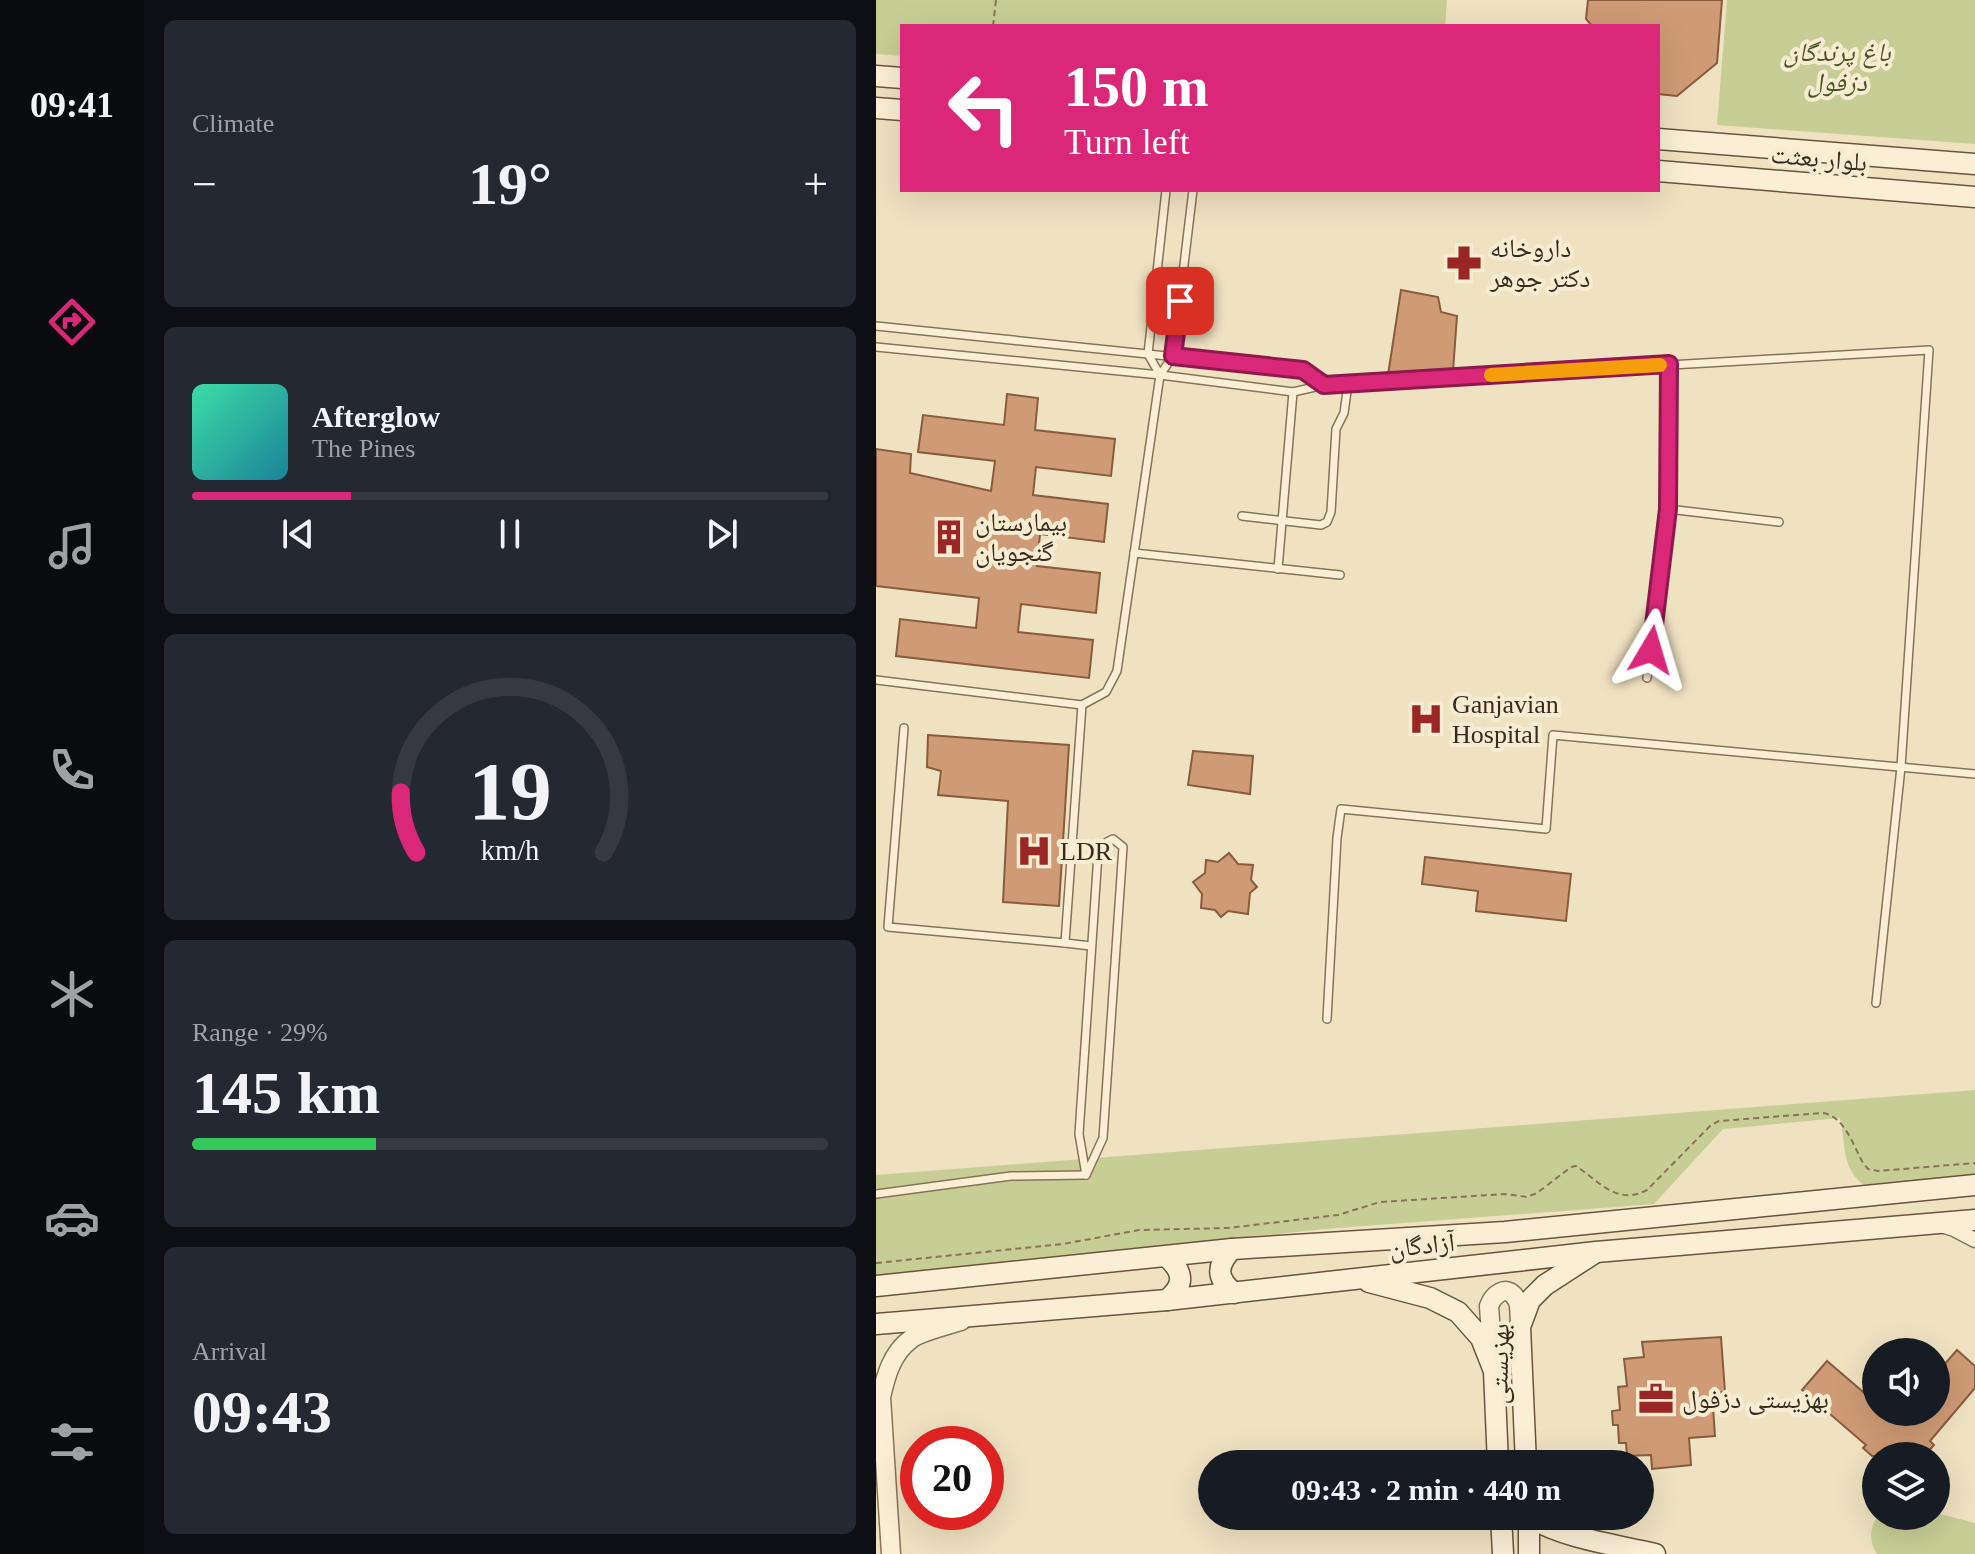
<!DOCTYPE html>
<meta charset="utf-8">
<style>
:root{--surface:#171b24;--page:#242831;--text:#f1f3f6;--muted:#9ea1a6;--line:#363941;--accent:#db2777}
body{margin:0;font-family:"Times New Roman","Noto Naskh Arabic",serif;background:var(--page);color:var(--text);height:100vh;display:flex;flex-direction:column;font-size:30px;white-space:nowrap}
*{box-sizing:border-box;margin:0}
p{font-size:26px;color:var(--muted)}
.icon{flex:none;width:44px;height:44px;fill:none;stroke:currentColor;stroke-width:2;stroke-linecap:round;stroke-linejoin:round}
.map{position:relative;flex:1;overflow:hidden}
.drawer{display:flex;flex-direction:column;gap:20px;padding:20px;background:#0d0f14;width:732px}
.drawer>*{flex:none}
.top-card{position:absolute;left:24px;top:24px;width:760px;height:168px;border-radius:0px;box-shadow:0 8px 32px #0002;background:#db2777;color:#fff;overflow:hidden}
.fabs{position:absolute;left:986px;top:1338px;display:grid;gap:16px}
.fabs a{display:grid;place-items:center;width:88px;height:88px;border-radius:50%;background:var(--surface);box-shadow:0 8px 32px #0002;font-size:40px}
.speed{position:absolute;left:24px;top:1426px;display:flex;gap:16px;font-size:40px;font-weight:700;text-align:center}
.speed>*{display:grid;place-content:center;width:104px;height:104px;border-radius:50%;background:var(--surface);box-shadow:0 8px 32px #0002;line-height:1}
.speed .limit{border:12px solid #d22;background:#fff;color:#111}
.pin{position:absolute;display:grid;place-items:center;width:68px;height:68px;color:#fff;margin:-34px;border-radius:16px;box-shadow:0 4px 12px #0006}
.me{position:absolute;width:88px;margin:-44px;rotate:7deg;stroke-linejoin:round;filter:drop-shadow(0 0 6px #0008)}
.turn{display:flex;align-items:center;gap:28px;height:168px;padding:0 32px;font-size:36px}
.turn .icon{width:104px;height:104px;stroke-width:2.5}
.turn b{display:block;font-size:56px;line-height:68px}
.big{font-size:60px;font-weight:600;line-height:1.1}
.drawer .tile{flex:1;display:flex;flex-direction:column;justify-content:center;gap:12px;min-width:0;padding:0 28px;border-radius:12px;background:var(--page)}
.drawer .dial{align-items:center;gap:0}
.dial svg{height:208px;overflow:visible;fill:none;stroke:var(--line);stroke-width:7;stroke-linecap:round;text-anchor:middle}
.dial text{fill:var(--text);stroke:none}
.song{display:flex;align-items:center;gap:24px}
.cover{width:96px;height:96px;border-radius:12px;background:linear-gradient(135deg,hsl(160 70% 55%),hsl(190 70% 35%))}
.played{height:8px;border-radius:4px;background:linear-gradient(90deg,var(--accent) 25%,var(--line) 25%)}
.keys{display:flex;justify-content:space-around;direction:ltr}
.heat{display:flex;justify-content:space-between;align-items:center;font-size:44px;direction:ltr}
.charge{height:12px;border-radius:6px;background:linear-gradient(90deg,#34c759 29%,var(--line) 0)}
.trip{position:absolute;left:322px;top:1450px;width:456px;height:80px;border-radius:40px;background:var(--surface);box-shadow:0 8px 32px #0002;font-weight:600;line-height:80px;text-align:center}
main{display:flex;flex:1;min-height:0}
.menu{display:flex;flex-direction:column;width:144px;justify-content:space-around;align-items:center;background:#090b0e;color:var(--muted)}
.menu .icon{width:56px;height:56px}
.menu .selected{color:var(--accent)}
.menu b{font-size:36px;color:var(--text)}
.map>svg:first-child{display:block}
.green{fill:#c7ce95}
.building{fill:#cf9b76;stroke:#895c3d;stroke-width:2}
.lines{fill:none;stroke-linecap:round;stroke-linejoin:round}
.service-casing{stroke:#897358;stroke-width:10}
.minor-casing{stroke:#897358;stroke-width:17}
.tertiary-casing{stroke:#897358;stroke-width:21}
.secondary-casing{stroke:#6b543b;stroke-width:23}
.path{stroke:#897358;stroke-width:2;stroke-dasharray:6 4;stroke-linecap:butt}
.service{stroke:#faefd5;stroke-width:7}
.minor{stroke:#faefd5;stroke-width:14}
.tertiary{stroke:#faefd5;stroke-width:18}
.secondary{stroke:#faefd5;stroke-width:20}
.route-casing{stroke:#8e194d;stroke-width:20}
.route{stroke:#db2777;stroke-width:14}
.slow{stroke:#f59e0b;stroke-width:14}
.labels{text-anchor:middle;stroke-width:8;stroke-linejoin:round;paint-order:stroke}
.park-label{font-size:26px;font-style:italic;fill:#495623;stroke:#f6ecd1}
.street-label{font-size:26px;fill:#392b1d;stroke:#f6ecd1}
.poi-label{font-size:26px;fill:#392b1d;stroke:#f6ecd1;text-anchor:start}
</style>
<main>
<nav class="menu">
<b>09:41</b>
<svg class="icon selected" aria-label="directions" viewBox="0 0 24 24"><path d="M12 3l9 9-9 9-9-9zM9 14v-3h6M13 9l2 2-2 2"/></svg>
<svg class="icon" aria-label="music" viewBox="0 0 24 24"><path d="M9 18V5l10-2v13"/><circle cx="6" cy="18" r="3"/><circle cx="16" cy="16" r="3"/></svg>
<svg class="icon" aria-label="phone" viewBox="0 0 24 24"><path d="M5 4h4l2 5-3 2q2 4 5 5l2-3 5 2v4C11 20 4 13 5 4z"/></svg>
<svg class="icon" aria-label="climate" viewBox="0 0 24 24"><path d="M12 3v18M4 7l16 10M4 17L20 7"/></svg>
<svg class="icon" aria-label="car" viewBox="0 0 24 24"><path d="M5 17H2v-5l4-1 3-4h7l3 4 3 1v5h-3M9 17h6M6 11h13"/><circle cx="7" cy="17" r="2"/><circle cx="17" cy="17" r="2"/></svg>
<svg class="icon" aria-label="filters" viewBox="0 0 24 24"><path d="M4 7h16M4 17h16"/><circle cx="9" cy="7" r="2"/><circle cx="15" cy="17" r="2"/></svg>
</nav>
<section class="drawer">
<div class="tile"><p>Climate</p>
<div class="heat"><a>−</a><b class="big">19°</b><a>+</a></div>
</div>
<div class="tile">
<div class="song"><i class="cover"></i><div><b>Afterglow</b><p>The Pines</p></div></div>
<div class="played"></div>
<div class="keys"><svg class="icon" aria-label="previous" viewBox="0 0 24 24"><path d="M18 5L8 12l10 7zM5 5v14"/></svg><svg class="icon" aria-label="pause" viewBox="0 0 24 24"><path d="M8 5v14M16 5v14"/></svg><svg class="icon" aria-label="next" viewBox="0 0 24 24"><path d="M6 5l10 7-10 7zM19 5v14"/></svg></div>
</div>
<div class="tile dial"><svg viewBox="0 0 100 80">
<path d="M14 69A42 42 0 1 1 86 69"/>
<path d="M14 69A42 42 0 0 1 8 46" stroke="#db2777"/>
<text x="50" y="56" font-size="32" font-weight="700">19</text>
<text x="50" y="72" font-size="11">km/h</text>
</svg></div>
<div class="tile"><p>Range · 29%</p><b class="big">145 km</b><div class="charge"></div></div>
<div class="tile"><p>Arrival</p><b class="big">09:43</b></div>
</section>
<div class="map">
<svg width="1099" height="1554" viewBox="0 0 1099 1554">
<rect width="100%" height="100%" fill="#efe2c1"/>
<g class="green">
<polygon points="0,0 571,0 569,26 26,26 26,56 0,54"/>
<polygon points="851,0 1099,0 1099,144 841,125"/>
<path d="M 1099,1090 L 1099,1174 L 988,1185 C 965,1168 970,1144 964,1118 L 847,1129 L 778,1204 L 449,1229 L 0,1275 L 0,1175 Z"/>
<path d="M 1060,1513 L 1099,1523 L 1099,1554 L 1001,1554 C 993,1542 993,1528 1002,1516 L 1060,1516 Z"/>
</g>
<g class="building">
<polygon points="712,0 846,0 841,63 801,96 782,94 782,26 716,26 710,19"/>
<polygon points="525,290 562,297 565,312 581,316 577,371 512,375"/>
<polygon points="131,394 162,398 159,430 239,439 235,476 160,467 157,495 232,504 228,542 164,534 161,566 224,573 220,613 145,604 142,632 217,640 213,678 20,656 24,619 100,628 103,598 0,586 0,449 35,454 34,473 115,491 119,461 42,452 47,415 128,425"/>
<polygon points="52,735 193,745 183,906 127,902 132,801 62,795 65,771 51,767"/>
<polygon points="317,751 377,756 374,794 312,785"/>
<polygon points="353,853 362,864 377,865 375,880 381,887 374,893 372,914 352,911 345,917 339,910 325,908 326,894 317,882 329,873 330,860 342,862"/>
<polygon points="549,857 695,874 690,921 600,911 602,891 546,884"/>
<polygon points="845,1337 849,1392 836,1393 839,1436 813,1438 815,1465 776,1469 775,1455 751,1456 750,1443 743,1443 742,1425 737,1425 736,1411 744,1410 742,1387 751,1386 748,1359 768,1357 766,1342"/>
<polygon points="1081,1350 1099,1366 1099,1388 1054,1441 1058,1445 1048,1456 996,1456 987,1448 990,1445 926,1390 951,1361 1000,1403 1000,1412 1060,1412 1060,1374"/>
</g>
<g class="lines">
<g class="service-casing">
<g id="service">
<polyline points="0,326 427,370 448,385"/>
<polyline points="0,347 284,375 417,392 448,385 1053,350 1025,767 1000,1003"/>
<polyline points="284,375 272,354 290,190"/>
<polyline points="792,509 903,522"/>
<polyline points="366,516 445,525 451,522 455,512 460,429 468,413 472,384"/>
<polyline points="258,553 464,575"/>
<polyline points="402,569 417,392"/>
<polyline points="771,678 792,509 793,364"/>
<polyline points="0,680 206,705 230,692 241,671 284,375 297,356 317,190"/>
<polyline points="206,705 189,943 215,946"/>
<polyline points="28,728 12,927 189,943"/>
<polygon points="237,839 247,847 227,1138 210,1175 203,1134 222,854 231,842"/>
<polyline points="451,1019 461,838 465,809 670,829 677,735 1099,774"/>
<polyline points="0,1194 135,1176 210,1175"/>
</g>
</g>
<g class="minor-casing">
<polyline id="minor" points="1065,1225 1078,1229 1099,1240"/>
</g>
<g class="tertiary-casing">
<g id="tertiary">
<path d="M 617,1363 L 613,1306 C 617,1295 630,1284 639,1297 C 645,1303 643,1316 644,1325"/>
<path d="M 15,1554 L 5,1397 C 10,1375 16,1353 35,1339 C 44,1332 72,1325 85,1321"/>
</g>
</g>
<g class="secondary-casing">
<g id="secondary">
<polyline points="0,76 26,78"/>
<polyline points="0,108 26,110"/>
<polyline points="782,139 1099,164"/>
<polyline points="782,171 1099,197"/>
<path d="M 356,1249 C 340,1266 340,1278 358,1293"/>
<path d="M 291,1257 C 308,1272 309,1285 291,1300"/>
<polyline points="493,1282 554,1298 582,1312 605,1338 618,1371 622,1464"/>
<polyline points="0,1286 356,1249 629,1232 1099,1185"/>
<polyline points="0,1324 291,1300 720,1252 1099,1220"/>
<polyline points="650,1464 644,1327 654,1300 669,1285 717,1254"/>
<polyline points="625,1516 627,1554"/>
<polyline points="653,1516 653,1554"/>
<path d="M 653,1517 C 691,1539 736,1544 779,1554"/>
</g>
</g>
<g class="path">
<polyline points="117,26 120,0"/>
<path d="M 0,1263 L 187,1244 L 263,1230 L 352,1228 L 462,1215 L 504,1202 L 629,1194 L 651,1197 L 661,1193 L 695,1167 L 700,1166 C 723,1181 741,1206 771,1190 L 835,1125 L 843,1121 L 946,1113 C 968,1115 977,1145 987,1163 L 992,1169 L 1002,1171 L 1099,1163"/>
</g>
<use href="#service" class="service"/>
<use href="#minor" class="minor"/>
<use href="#tertiary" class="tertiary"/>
<use href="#secondary" class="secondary"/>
</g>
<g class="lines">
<g class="route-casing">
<polyline id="route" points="304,301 297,356 427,370 448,385 793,364 792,509 775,650"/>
</g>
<use href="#route" class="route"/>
<polyline class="slow" points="615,375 784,365"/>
</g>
<defs>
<g id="pharmacy-bare" transform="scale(2.76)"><path d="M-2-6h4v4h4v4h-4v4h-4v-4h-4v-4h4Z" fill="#9a2626" stroke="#f6ecd1" stroke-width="2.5" paint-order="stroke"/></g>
<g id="building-bare" transform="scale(2.76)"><path d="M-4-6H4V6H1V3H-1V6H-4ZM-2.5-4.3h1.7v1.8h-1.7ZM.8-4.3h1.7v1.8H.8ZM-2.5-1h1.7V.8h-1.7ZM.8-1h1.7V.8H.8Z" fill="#9a2626" stroke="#f6ecd1" stroke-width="2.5" paint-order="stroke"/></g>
<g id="hospital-bare" transform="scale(2.76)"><path d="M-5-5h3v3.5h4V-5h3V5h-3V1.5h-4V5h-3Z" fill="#9a2626" stroke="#f6ecd1" stroke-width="2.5" paint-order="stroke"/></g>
<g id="office-bare" transform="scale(2.76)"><path d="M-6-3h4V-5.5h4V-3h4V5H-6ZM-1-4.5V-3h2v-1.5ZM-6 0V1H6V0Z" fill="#9a2626" stroke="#f6ecd1" stroke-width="2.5" paint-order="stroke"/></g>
</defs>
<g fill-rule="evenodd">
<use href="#pharmacy-bare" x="588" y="263"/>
<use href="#building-bare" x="73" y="537"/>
<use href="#hospital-bare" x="550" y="719"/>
<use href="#hospital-bare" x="158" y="851"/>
<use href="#office-bare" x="780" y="1399"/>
</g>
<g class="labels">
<g class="park-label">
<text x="961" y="61">باغ پرندگان<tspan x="961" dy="30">دزفول</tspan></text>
</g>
<g class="street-label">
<text transform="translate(943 158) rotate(5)" y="9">بلوار بعثت</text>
<text transform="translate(546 1245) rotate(-6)" y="9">آزادگان</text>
<text transform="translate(623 1364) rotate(-89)" y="9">بهزیستی</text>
</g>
<g class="poi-label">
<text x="614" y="257">داروخانه<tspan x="614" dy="30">دکتر جوهر</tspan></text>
<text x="99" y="531">بیمارستان<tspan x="99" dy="30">گنجویان</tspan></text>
<text x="576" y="713">Ganjavian<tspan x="576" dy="30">Hospital</tspan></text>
<text x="184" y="860">LDR</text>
<text x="806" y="1408">بهزیستی دزفول</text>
</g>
</g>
</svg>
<div class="fabs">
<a><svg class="icon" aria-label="sound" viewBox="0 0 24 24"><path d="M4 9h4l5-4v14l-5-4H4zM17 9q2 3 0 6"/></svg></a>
<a><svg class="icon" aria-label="layers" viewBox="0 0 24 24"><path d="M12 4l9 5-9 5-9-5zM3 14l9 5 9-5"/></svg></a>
</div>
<div class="speed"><div class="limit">20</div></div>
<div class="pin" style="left:304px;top:301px;background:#d93025"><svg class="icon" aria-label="arrive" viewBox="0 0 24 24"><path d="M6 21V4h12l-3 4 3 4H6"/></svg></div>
<svg class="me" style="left:775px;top:650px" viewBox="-20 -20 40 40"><path d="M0-17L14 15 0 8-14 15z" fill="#db2777" stroke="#fff" stroke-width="4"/></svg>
<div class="trip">09:43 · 2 min · 440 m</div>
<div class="top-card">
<div class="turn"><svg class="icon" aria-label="left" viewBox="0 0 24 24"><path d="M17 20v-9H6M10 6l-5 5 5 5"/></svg><div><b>150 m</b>Turn left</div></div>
</div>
</div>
</main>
